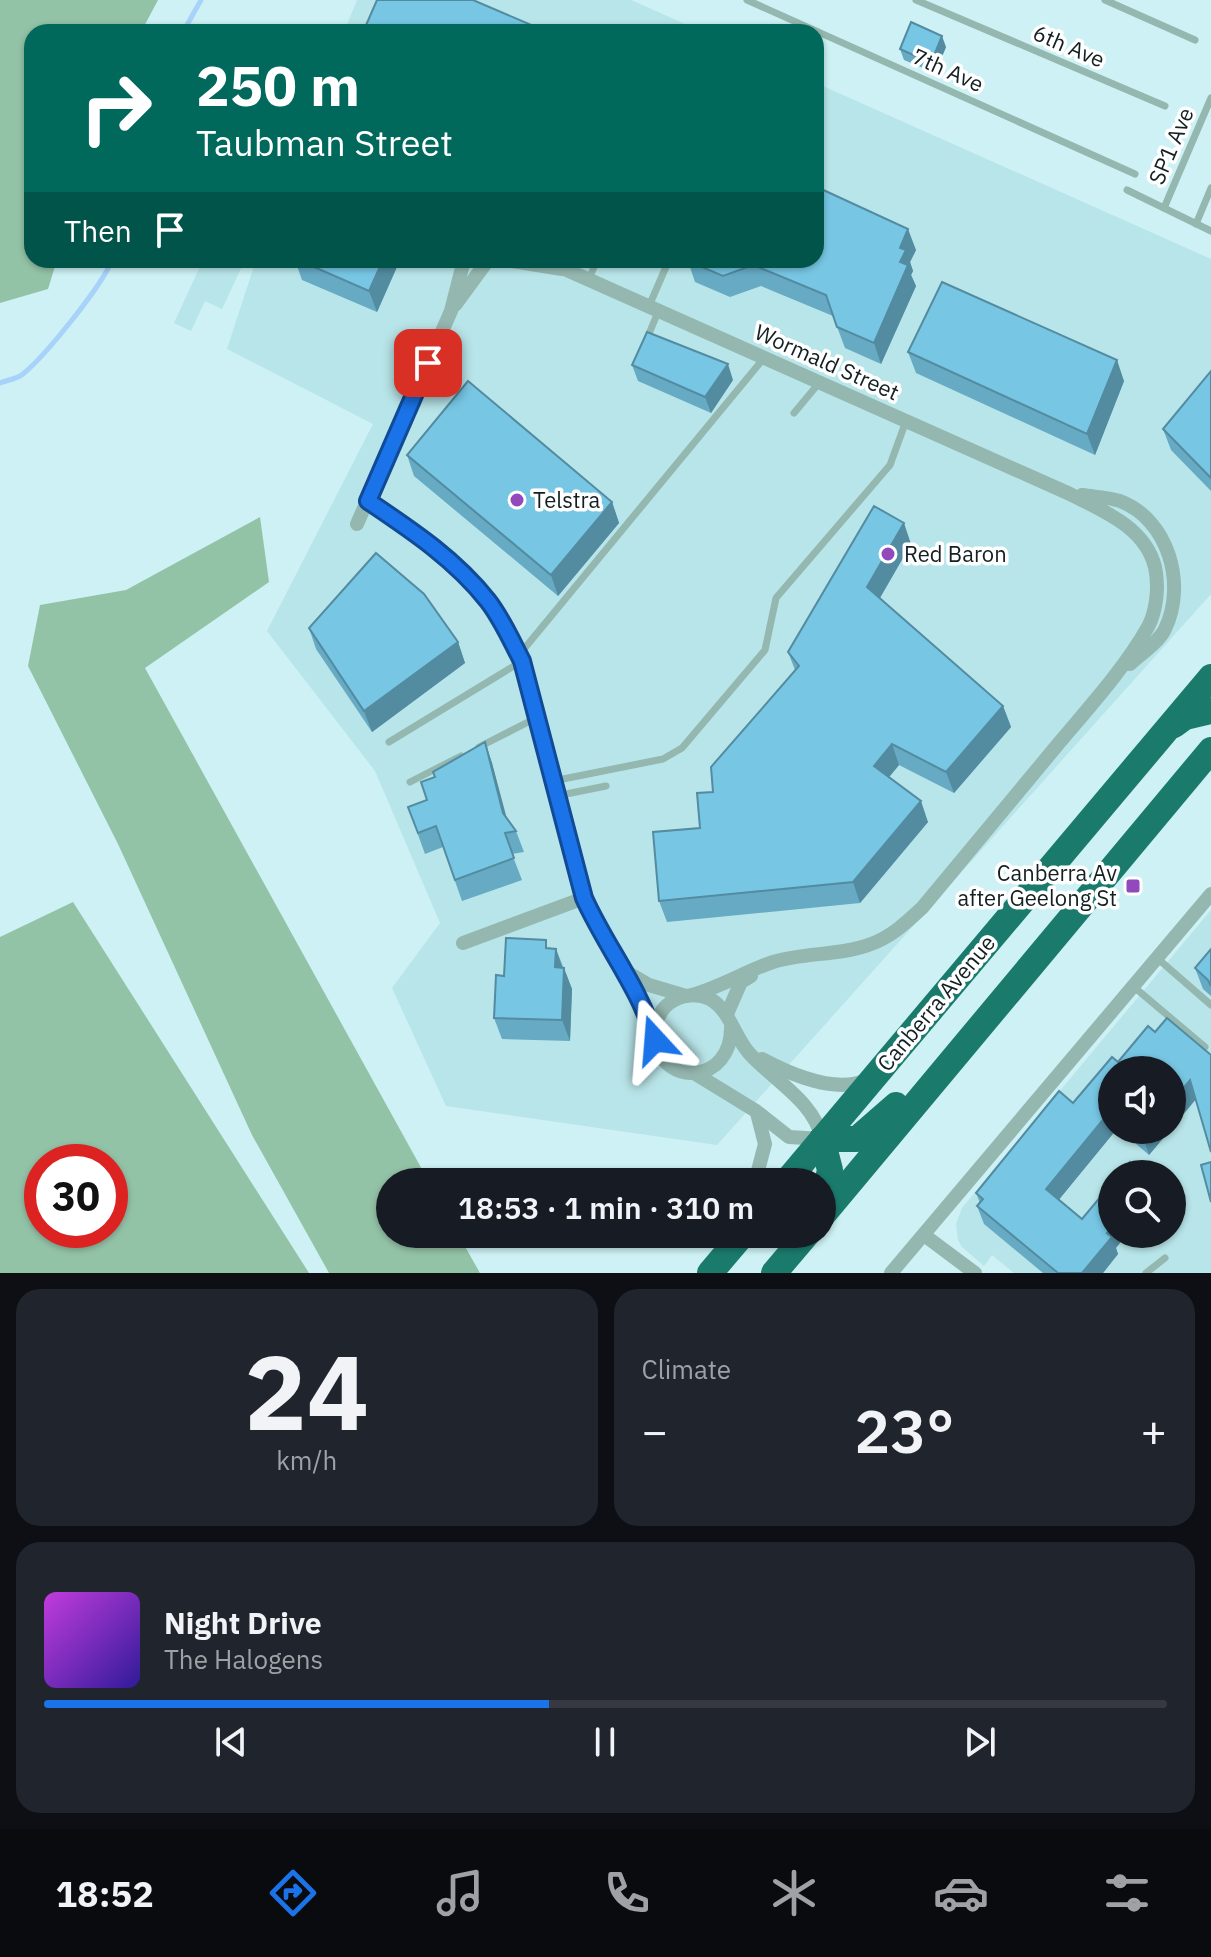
<!DOCTYPE html>
<meta charset="utf-8">
<style>
:root{--surface:#171b24;--page:#20242c;--text:#f1f3f6;--muted:#9ea1a6;--line:#363941;--accent:#1a73e8}
body{margin:0;font-family:"IBM Plex Sans",sans-serif;background:var(--page);color:var(--text);height:100vh;display:flex;flex-direction:column;font-size:30px;white-space:nowrap}
*{box-sizing:border-box;margin:0}
p{font-size:26px;color:var(--muted)}
.icon{flex:none;width:44px;height:44px;fill:none;stroke:currentColor;stroke-width:2;stroke-linecap:round;stroke-linejoin:round}
.map{position:relative;height:1273px;overflow:hidden}
.panel{display:flex;flex-direction:column;gap:16px;padding:16px;background:#0d0f14;flex:1}
.panel>*{flex:none}
.hud{position:absolute;left:24px;top:24px;width:800px;height:244px;border-radius:24px;box-shadow:0 2px 6px #0004;background:#00695c;color:#fff;overflow:hidden}
.controls{position:absolute;left:1098px;top:1056px;display:grid;gap:16px}
.controls a{display:grid;place-items:center;width:88px;height:88px;border-radius:50%;background:var(--surface);box-shadow:0 2px 6px #0004;font-size:40px}
.speed{position:absolute;left:24px;top:1144px;display:flex;gap:16px;font-size:40px;font-weight:700;text-align:center}
.speed>*{display:grid;place-content:center;width:104px;height:104px;border-radius:50%;background:var(--surface);box-shadow:0 2px 6px #0004;line-height:1}
.speed .limit{border:12px solid #d22;background:#fff;color:#111}
.pin{position:absolute;display:grid;place-items:center;width:68px;height:68px;color:#fff;margin:-34px;border-radius:16px;box-shadow:0 4px 12px #0006}
.me{position:absolute;width:88px;margin:-44px;rotate:341deg;stroke-linejoin:round;filter:drop-shadow(0 0 6px #0008)}
.turn{display:flex;align-items:center;gap:28px;height:168px;padding:0 40px;font-size:36px}
.turn .icon{width:104px;height:104px;stroke-width:2.5}
.turn b{display:block;font-size:56px;line-height:68px}
.then{display:flex;align-items:center;height:76px;padding:0 40px;background:#0003;gap:16px;font-size:30px}
.big{font-size:60px;font-weight:600;line-height:1.1}
.panel .card{flex:1;display:flex;flex-direction:column;justify-content:center;gap:12px;min-width:0;padding:0 28px;border-radius:24px;background:var(--page)}
.panel .dial{align-items:center;gap:0}
.dial b{font-size:104px;line-height:1}
.song{display:flex;align-items:center;gap:24px}
.cover{width:96px;height:96px;border-radius:12px;background:linear-gradient(135deg,hsl(290 70% 55%),hsl(250 70% 35%))}
.played{height:8px;border-radius:4px;background:linear-gradient(90deg,var(--accent) 45%,var(--line) 45%)}
.keys{display:flex;justify-content:space-around;direction:ltr}
.heat{display:flex;justify-content:space-between;align-items:center;font-size:44px;direction:ltr}
.panel .tiles{flex:1;display:grid;gap:16px;grid-template-columns:1fr 1fr}
.card:last-child{grid-column:span 2}
.trip{position:absolute;left:376px;top:1168px;width:460px;height:80px;border-radius:40px;background:var(--surface);box-shadow:0 2px 6px #0004;font-weight:600;line-height:80px;text-align:center}
.menu{display:flex;height:128px;justify-content:space-around;align-items:center;background:#090b0e;color:var(--muted)}
.menu .icon{width:56px;height:56px}
.menu .selected{color:var(--accent)}
.menu b{font-size:36px;color:var(--text)}
.map>svg:first-child{display:block}
.built{fill:#b8e5e9;fill-rule:evenodd}
.green{fill:#93c3a7;fill-rule:evenodd}
.lines{fill:none;stroke-linecap:round;stroke-linejoin:round}
.stream{stroke:#a7d2f9;stroke-width:5}
.lane{stroke:#94b7af;stroke-width:7}
.street{stroke:#94b7af;stroke-width:14}
.highway{stroke:#1a7b6d;stroke-width:26}
.wall{fill:#66aac4}
.shaded-wall{fill:#538ba0}
.building{fill:#77c6e4;stroke:#538ba0;stroke-width:2}
.route-casing{stroke:#114b97;stroke-width:20}
.route{stroke:#1a73e8;stroke-width:14}
.poi-dot{fill:#9149bc;stroke:#fff;stroke-width:3}
.labels{text-anchor:middle;stroke-width:7;stroke-linejoin:round;paint-order:stroke}
.street-label{font-size:22px;fill:#132021;stroke:#fff}
.poi-label{font-size:22px;fill:#132021;stroke:#fff;text-anchor:start}
</style>
<div class="map">
<svg width="1211" height="1273" viewBox="0 0 1211 1273">
<rect width="100%" height="100%" fill="#cdf1f4"/>
<g class="built">
<polygon points="357,0 631,0 703,32 344,32"/>
<polygon points="816,83 1211,259 1211,594 717,1145 446,1106 392,988 440,923 375,771 267,631 373,424 227,349 256,260 816,260"/>
<polygon points="203,260 245,260 222,309 205,301 191,331 174,323"/>
<path d="M 1211,910 L 1211,1273 L 1014,1273 L 992,1255 L 984,1266 L 962,1247 L 958,1240 L 956,1224 L 962,1208 ZM 1112,1070 L 1172,1070 L 1172,1130 L 1112,1130 ZM 1112,1174 L 1172,1174 L 1172,1234 L 1112,1234 Z"/>
</g>
<g class="green">
<polygon points="0,0 158,0 141,32 32,32 32,260 57,260 48,289 0,303"/>
<polygon points="260,517 269,582 145,668 429,1182 390,1182 390,1234 458,1234 480,1273 329,1273 252,1135 118,844 28,666 40,605 126,590"/>
<path d="M 73,902 L 309,1273 L 0,1273 L 0,937 ZM 110,1162 L 110,1230 L 42,1230 L 42,1162 Z"/>
</g>
<g class="lines">
<g class="stream">
<polyline points="183,32 201,0"/>
<path d="M 0,383 C 7,380 17,379 23,374 C 45,356 102,286 112,260"/>
</g>
<g class="lane">
<polyline points="747,0 1135,174"/>
<polyline points="916,0 1165,106"/>
<polyline points="1105,0 1195,40"/>
<polyline points="1127,190 1211,231"/>
<polyline points="1164,208 1211,98"/>
<polyline points="1196,224 1211,188"/>
<polyline points="589,279 597,260"/>
<polyline points="649,306 669,260"/>
<polyline points="646,341 658,312"/>
<polyline points="794,413 819,383"/>
<polyline points="519,655 764,358"/>
<polyline points="389,742 522,661"/>
<polyline points="479,747 536,718"/>
<polyline points="553,781 663,759 682,748 765,650 776,598 890,465 906,421"/>
<polyline points="410,782 461,756"/>
<polyline points="556,796 606,786"/>
<polyline points="1157,958 1211,1005"/>
<polyline points="1134,987 1205,1047"/>
<polyline points="1146,1273 1165,1258"/>
</g>
<g class="street">
<polyline points="505,260 562,269"/>
<path d="M 554,260 L 567,270 L 1070,494 C 1103,511 1145,527 1155,567 C 1159,585 1157,610 1148,627 C 1124,669 1090,706 1059,743 C 1013,798 967,853 922,908 C 907,922 891,937 871,944 C 840,956 805,952 773,962 C 746,971 721,987 692,995"/>
<polyline points="455,305 488,260"/>
<path d="M 1082,495 C 1094,497 1109,497 1120,501 C 1168,519 1187,584 1165,629 C 1159,642 1141,654 1130,664"/>
<path d="M 368,501 C 442,551 481,578 522,661 L 584,898 C 606,947 640,988 655,1040"/>
<polyline points="357,524 451,311 464,260"/>
<polyline points="463,943 584,898"/>
<polyline points="625,971 649,985 686,996"/>
<polyline points="727,1014 741,982 751,976"/>
<path d="M 762,1059 C 792,1075 835,1094 867,1080"/>
<path d="M 694,1073 L 756,1111 L 789,1137 L 822,1139 C 814,1101 774,1081 749,1053 C 734,1036 730,1010 710,999 C 695,992 677,995 665,1007 C 657,1016 653,1029 655,1041 C 664,1088 732,1083 731,1027"/>
<polyline points="755,1182 765,1144 757,1113"/>
<polyline points="924,1235 975,1273"/>
<polyline points="891,1273 1211,894"/>
</g>
<g class="highway">
<polyline points="1174,725 1185,717 1211,711"/>
<polyline points="822,1139 857,1139 896,1105"/>
<polyline points="822,1139 830,1170 822,1206"/>
<polyline points="786,1182 1211,677"/>
<polyline points="822,1216 1211,750"/>
<polyline points="710,1273 743,1234"/>
<polyline points="774,1273 807,1234"/>
</g>
</g>
<g class="wall">
<polygon points="946,47 935,73 904,60 900,49"/>
<polygon points="916,250 910,262 913,271 911,275 916,286 881,364 845,348 833,316 761,286 730,297 695,282 688,261"/>
<polygon points="295,260 400,260 377,312 302,280"/>
<polygon points="908,352 1124,381 1095,455 916,373"/>
<polygon points="632,365 733,380 711,413 638,381"/>
<polygon points="1211,371 1211,491 1171,450 1163,429"/>
<polygon points="407,455 612,502 619,523 558,596 414,476"/>
<polygon points="911,544 880,598 1003,706 1011,727 954,793 899,765 889,777 928,822 860,903 667,922 659,901 700,828 713,792 795,670 788,652"/>
<polygon points="309,628 458,642 465,663 372,732 316,649"/>
<polygon points="485,742 492,763 506,818 516,831 524,852 512,854 522,880 462,901 443,847 425,854 408,807 427,800 435,777"/>
<polygon points="549,948 556,949 572,989 570,1041 502,1039 494,1018 504,976"/>
<polygon points="1211,949 1211,996 1203,989 1195,968"/>
<polygon points="1118,1062 1196,1099 1112,1070 1112,1130 1116,1130 1059,1199 1116,1248 1118,1254 1103,1273 1043,1273 984,1224 977,1206 980,1203 976,1193"/>
<polygon points="1120,1130 1170,1130 1149,1155"/>
</g>
<g class="shaded-wall">
<polygon points="942,36 946,47 935,73 931,63"/>
<polygon points="908,229 916,250 910,262 913,271 911,275 916,286 881,364 874,343 900,262 900,248"/>
<polygon points="383,260 400,260 377,312 369,291"/>
<polygon points="1117,360 1124,381 1095,455 1087,434"/>
<polygon points="728,364 733,380 711,413 705,397"/>
<polygon points="612,502 619,523 558,596 551,575"/>
<polygon points="904,523 911,544 874,608 867,587"/>
<polygon points="458,642 465,663 372,732 364,711"/>
<polygon points="1003,706 1011,727 954,793 946,772"/>
<polygon points="485,742 492,763 511,834 503,813"/>
<polygon points="892,744 899,765 881,787 874,766"/>
<polygon points="921,801 928,822 860,903 853,882"/>
<polygon points="556,949 563,970 555,967"/>
<polygon points="564,968 572,989 570,1041 562,1020"/>
<polygon points="1190,1080 1197,1098 1172,1128 1172,1102"/>
<polygon points="1111,1110 1112,1114 1112,1130 1116,1130 1053,1207 1046,1189"/>
<polygon points="1149,1130 1170,1130 1149,1155 1143,1137"/>
<polygon points="1112,1227 1112,1234 1127,1234 1116,1248 1118,1254 1103,1273 1082,1273"/>
</g>
<g class="building">
<polygon points="377,0 473,0 536,27 534,32 363,32"/>
<polygon points="911,22 942,36 931,63 900,49"/>
<polygon points="819,188 908,229 900,248 906,250 900,262 908,265 874,343 837,327 826,295 753,265 723,276 688,261 816,260 816,194"/>
<polygon points="298,260 383,260 369,291"/>
<polygon points="942,282 1117,360 1087,434 908,352"/>
<polygon points="647,332 728,364 705,397 632,365"/>
<polygon points="1211,371 1211,478 1163,429"/>
<polygon points="468,381 612,502 551,575 407,455"/>
<polygon points="874,506 904,523 867,587 1003,706 946,772 892,744 874,766 921,801 853,882 659,901 653,832 700,828 697,793 713,792 711,767 799,666 788,652"/>
<polygon points="376,553 424,594 458,642 364,711 309,628"/>
<polygon points="485,742 503,813 516,831 505,833 514,858 455,880 436,826 418,833 408,807 427,800 421,782 435,777 433,772"/>
<polygon points="506,938 546,940 546,948 556,949 555,967 564,968 562,1020 494,1018 496,975 504,976"/>
<polygon points="1211,949 1211,986 1208,980 1195,968"/>
<polygon points="1167,1018 1211,1055 1211,1152 1190,1080 1172,1102 1172,1070 1112,1070 1112,1111 1111,1110 1046,1189 1082,1219 1112,1183 1112,1227 1107,1233 1112,1237 1082,1273 1058,1273 977,1206 983,1199 976,1193 1059,1091 1073,1103 1112,1057 1118,1062 1148,1026 1155,1032"/>
<polygon points="1134,1130 1149,1130 1143,1137"/>
<polygon points="1130,1162 1143,1174 1120,1174"/>
<polygon points="1211,1162 1211,1202 1201,1165"/>
</g>
<g class="lines">
<g class="route-casing">
<path id="route" d="M 428,363 L 368,501 C 411,530 455,559 488,601 C 502,619 511,640 522,661 L 584,898 C 606,947 640,988 655,1040"/>
</g>
<use href="#route" class="route"/>
</g>
<g class="poi-dot">
<circle cx="517" cy="500" r="8"/>
<circle cx="888" cy="554" r="8"/>
<rect x="1125" y="878" width="16" height="16" rx="4"/>
</g>
<g class="labels">
<g class="street-label">
<text transform="translate(1069 46) rotate(23)" y="8">6th Ave</text>
<text transform="translate(948 70) rotate(24)" y="8">7th Ave</text>
<text transform="translate(1171 146) rotate(-67)" y="8">SP1 Ave</text>
<text transform="translate(827 362) rotate(24)" y="8">Wormald Street</text>
<text transform="translate(936 1003) rotate(-50)" y="8">Canberra Avenue</text>
</g>
<g class="poi-label">
<text x="533" y="508">Telstra</text>
<text x="904" y="562">Red Baron</text>
<text x="1117" y="881" text-anchor="end">Canberra Av<tspan x="1117" dy="25">after Geelong St</tspan></text>
</g>
</g>
</svg>
<div class="controls">
<a><svg class="icon" aria-label="sound" viewBox="0 0 24 24"><path d="M4 9h4l5-4v14l-5-4H4zM17 9q2 3 0 6"/></svg></a>
<a><svg class="icon" aria-label="search" viewBox="0 0 24 24"><circle cx="10" cy="10" r="6"/><path d="M15 15l6 6"/></svg></a>
</div>
<div class="speed"><div class="limit">30</div></div>
<div class="pin" style="left:428px;top:363px;background:#d93025"><svg class="icon" aria-label="arrive" viewBox="0 0 24 24"><path d="M6 21V4h12l-3 4 3 4H6"/></svg></div>
<svg class="me" style="left:655px;top:1040px" viewBox="-20 -20 40 40"><path d="M0-17L14 15 0 8-14 15z" fill="#1a73e8" stroke="#fff" stroke-width="4"/></svg>
<div class="trip">18:53 · 1 min · 310 m</div>
<div class="hud">
<div class="turn"><svg class="icon" aria-label="right" viewBox="0 0 24 24"><path d="M7 20v-9h11M14 6l5 5-5 5"/></svg><div><b>250 m</b>Taubman Street</div></div>
<div class="then">Then<svg class="icon" aria-label="arrive" viewBox="0 0 24 24"><path d="M6 21V4h12l-3 4 3 4H6"/></svg></div>
</div>
</div>
<section class="panel">
<div class="tiles">
<div class="card dial"><b>24</b><p>km/h</p></div>
<div class="card"><p>Climate</p>
<div class="heat"><a>−</a><b class="big">23°</b><a>+</a></div>
</div>
<div class="card">
<div class="song"><i class="cover"></i><div><b>Night Drive</b><p>The Halogens</p></div></div>
<div class="played"></div>
<div class="keys"><svg class="icon" aria-label="previous" viewBox="0 0 24 24"><path d="M18 5L8 12l10 7zM5 5v14"/></svg><svg class="icon" aria-label="pause" viewBox="0 0 24 24"><path d="M8 5v14M16 5v14"/></svg><svg class="icon" aria-label="next" viewBox="0 0 24 24"><path d="M6 5l10 7-10 7zM19 5v14"/></svg></div>
</div>
</div>
</section>
<nav class="menu">
<b>18:52</b>
<svg class="icon selected" aria-label="directions" viewBox="0 0 24 24"><path d="M12 3l9 9-9 9-9-9zM9 14v-3h6M13 9l2 2-2 2"/></svg>
<svg class="icon" aria-label="music" viewBox="0 0 24 24"><path d="M9 18V5l10-2v13"/><circle cx="6" cy="18" r="3"/><circle cx="16" cy="16" r="3"/></svg>
<svg class="icon" aria-label="phone" viewBox="0 0 24 24"><path d="M5 4h4l2 5-3 2q2 4 5 5l2-3 5 2v4C11 20 4 13 5 4z"/></svg>
<svg class="icon" aria-label="climate" viewBox="0 0 24 24"><path d="M12 3v18M4 7l16 10M4 17L20 7"/></svg>
<svg class="icon" aria-label="car" viewBox="0 0 24 24"><path d="M5 17H2v-5l4-1 3-4h7l3 4 3 1v5h-3M9 17h6M6 11h13"/><circle cx="7" cy="17" r="2"/><circle cx="17" cy="17" r="2"/></svg>
<svg class="icon" aria-label="filters" viewBox="0 0 24 24"><path d="M4 7h16M4 17h16"/><circle cx="9" cy="7" r="2"/><circle cx="15" cy="17" r="2"/></svg>
</nav>
